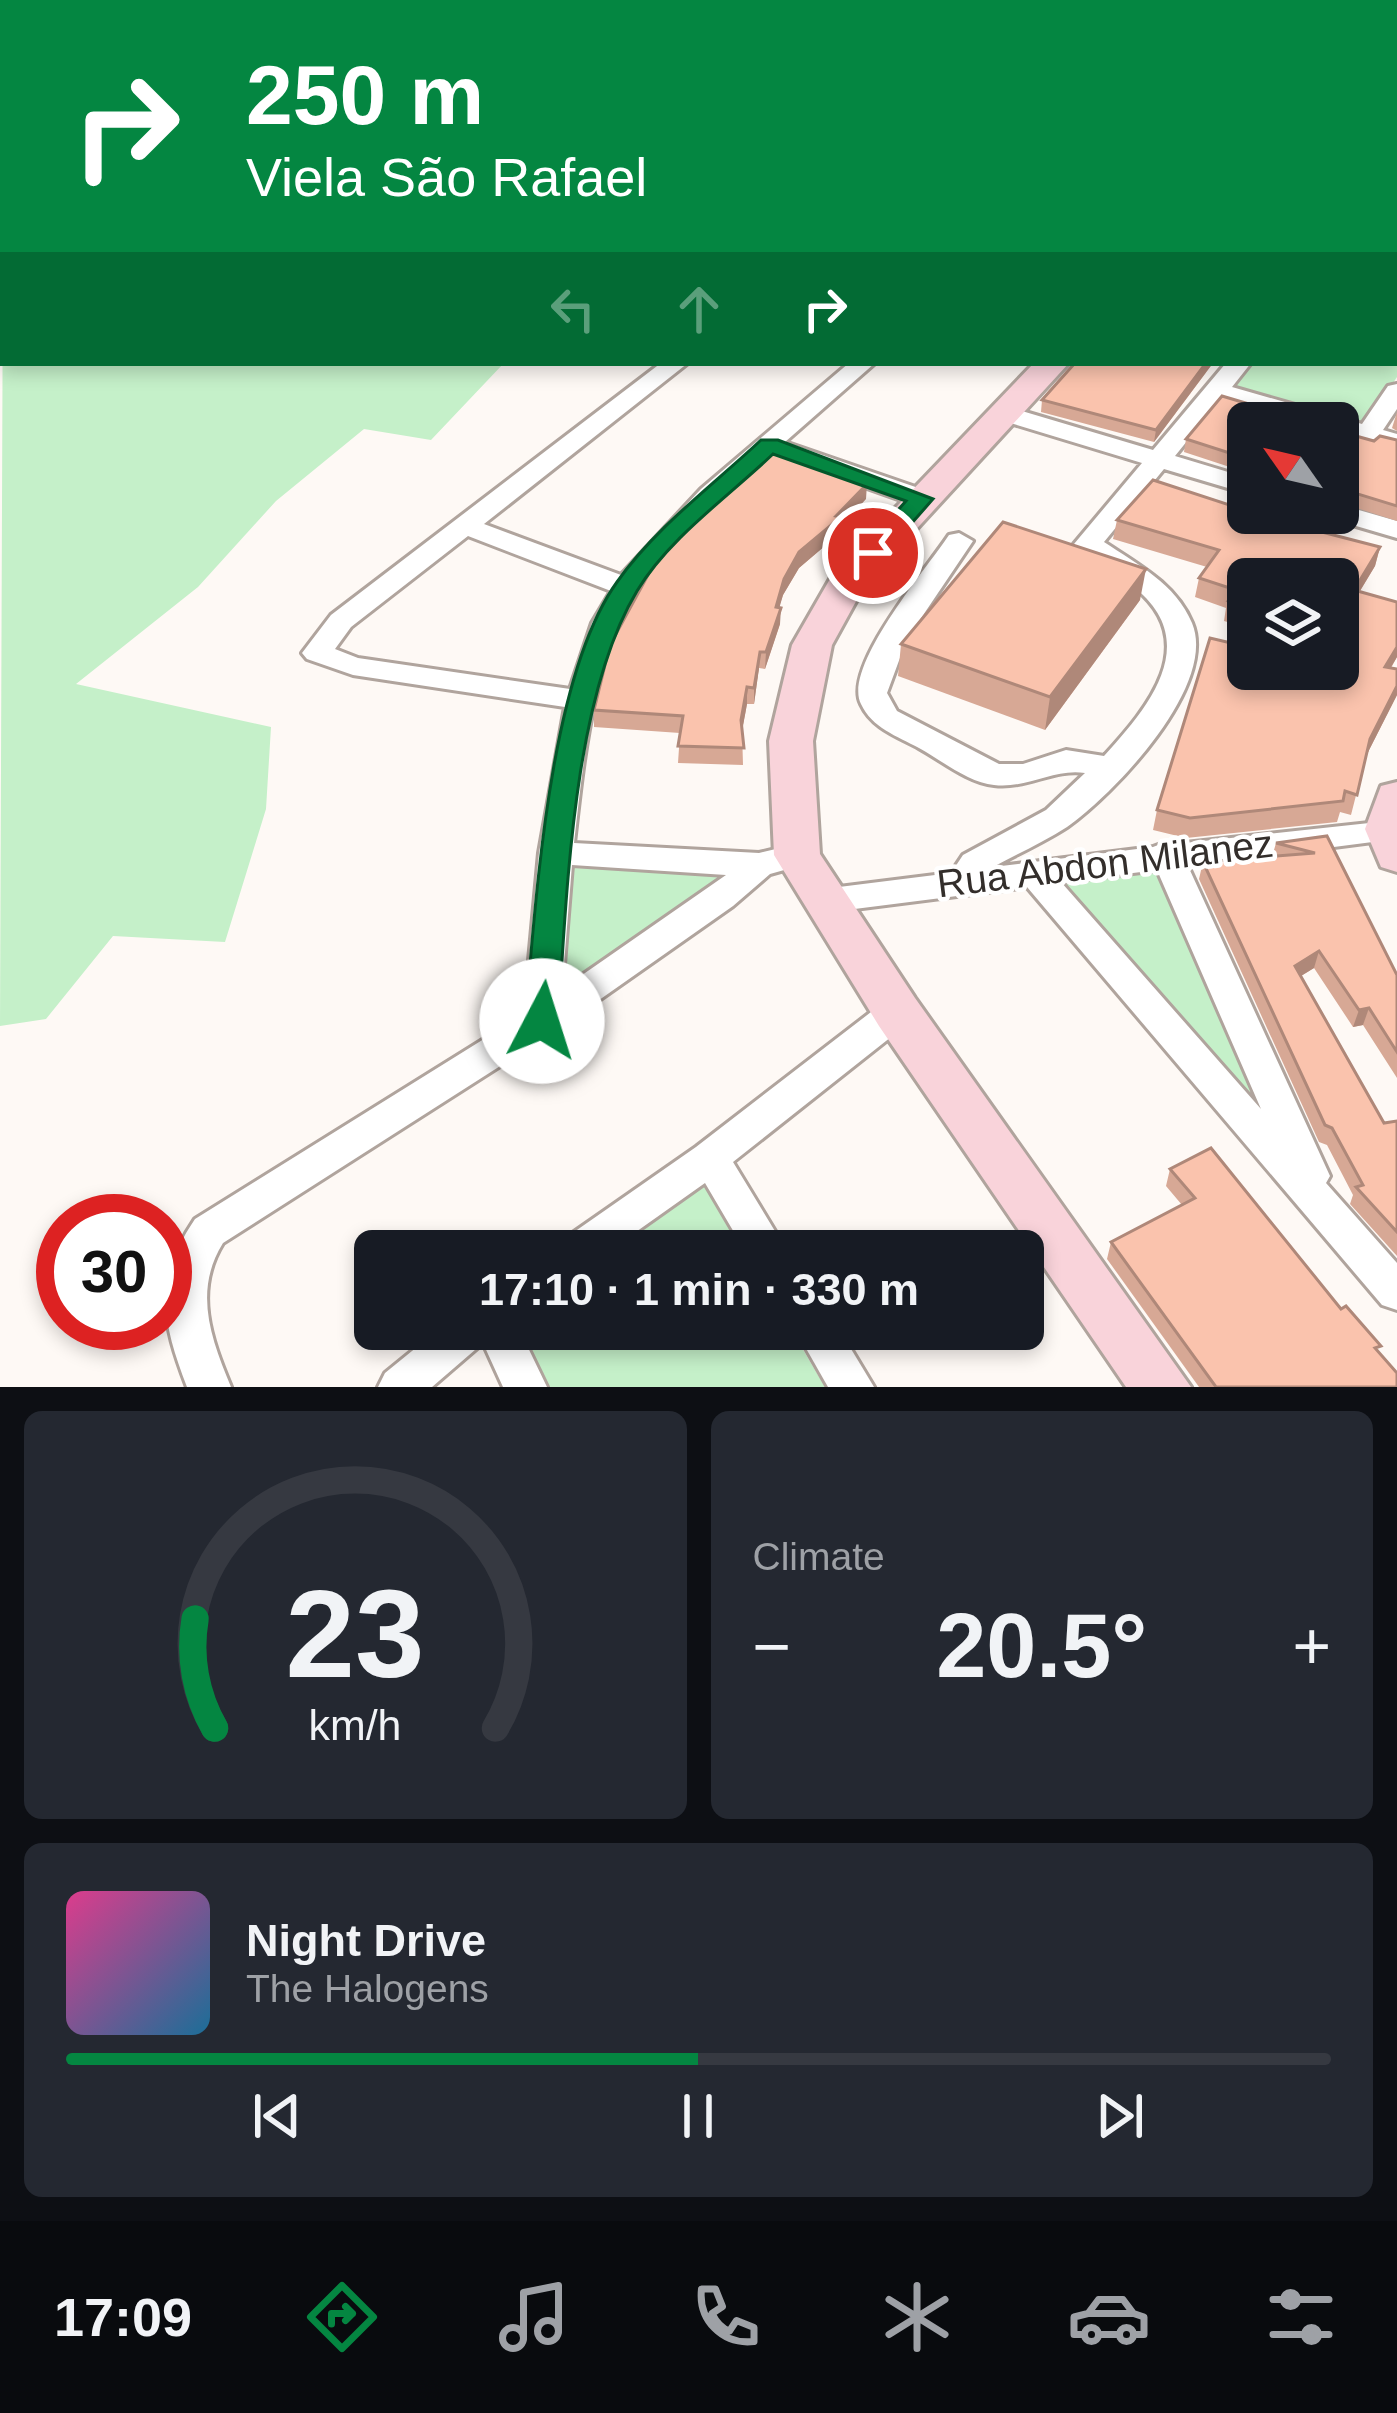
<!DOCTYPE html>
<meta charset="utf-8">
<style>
:root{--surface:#171b24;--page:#242831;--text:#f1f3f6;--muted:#9ea1a6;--line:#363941;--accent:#048641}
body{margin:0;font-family:Helvetica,sans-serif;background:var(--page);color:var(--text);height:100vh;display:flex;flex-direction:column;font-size:45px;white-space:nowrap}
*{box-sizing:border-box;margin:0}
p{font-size:39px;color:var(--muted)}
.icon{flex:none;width:66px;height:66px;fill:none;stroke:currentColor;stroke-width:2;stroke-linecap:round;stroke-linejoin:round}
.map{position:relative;height:1387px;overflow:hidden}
.sheet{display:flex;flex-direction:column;gap:24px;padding:24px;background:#0d0f14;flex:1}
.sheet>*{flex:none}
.banner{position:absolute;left:0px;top:0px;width:1398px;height:366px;box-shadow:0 6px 18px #0003;background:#048641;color:#fff;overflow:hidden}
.needle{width:78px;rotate:304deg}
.fabs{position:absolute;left:1227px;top:402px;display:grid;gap:24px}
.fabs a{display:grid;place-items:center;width:132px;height:132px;border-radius:18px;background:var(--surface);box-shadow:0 6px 18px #0003;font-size:60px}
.speed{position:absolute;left:36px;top:1194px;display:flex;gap:24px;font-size:60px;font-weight:700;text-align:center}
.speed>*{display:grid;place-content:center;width:156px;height:156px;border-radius:50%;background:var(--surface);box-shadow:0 6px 18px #0003;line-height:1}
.speed .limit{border:18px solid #d22;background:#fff;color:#111}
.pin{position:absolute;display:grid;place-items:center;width:102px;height:102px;color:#fff;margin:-51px;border:6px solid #fff;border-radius:50%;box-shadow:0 3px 12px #0007}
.me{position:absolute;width:132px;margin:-66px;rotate:5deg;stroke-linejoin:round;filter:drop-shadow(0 0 9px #0008)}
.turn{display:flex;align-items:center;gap:42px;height:252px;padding:0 48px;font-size:54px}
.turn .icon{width:156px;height:156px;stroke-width:2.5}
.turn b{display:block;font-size:84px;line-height:102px}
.lanes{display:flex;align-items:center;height:114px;padding:0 48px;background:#0003;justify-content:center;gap:60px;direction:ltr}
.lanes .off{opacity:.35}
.big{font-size:90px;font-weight:700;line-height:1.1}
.sheet .card{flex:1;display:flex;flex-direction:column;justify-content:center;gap:18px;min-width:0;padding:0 42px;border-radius:18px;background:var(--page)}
.sheet .dial{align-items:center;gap:0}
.dial svg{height:312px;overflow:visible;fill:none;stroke:var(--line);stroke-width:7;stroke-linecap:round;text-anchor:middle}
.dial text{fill:var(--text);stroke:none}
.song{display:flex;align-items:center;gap:36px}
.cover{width:144px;height:144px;border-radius:18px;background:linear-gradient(135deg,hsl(330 70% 55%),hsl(200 70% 35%))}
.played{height:12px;border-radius:6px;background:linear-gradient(90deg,var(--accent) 50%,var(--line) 50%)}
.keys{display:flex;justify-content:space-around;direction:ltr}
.heat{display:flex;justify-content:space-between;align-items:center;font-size:66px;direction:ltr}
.sheet .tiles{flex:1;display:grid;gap:24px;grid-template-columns:1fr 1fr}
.card:last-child{grid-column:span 2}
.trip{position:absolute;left:354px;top:1230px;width:690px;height:120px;border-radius:18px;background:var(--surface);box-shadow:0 6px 18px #0003;font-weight:700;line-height:120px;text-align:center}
.tab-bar{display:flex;height:192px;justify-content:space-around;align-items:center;background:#090b0e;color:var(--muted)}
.tab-bar .icon{width:84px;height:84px}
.tab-bar .active{color:var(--accent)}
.tab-bar b{font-size:54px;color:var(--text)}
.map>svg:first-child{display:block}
.green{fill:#c5f0c9}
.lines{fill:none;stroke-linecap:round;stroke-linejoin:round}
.river{fill:#d0e4fe;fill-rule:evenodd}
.street-casing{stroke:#b0a49d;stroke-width:6}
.secondary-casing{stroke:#b0a49d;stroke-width:6}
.primary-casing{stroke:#ab5766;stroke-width:6}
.street{fill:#fff;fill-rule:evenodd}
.secondary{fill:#f9d3da;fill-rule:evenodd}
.primary{fill:#f3a7b6;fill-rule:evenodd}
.wall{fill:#d7a895}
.shaded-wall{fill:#af8879}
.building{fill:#fac3ad;stroke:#af8879;stroke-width:3}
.route{fill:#048641;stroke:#03572a;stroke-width:3}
.labels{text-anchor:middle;stroke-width:9;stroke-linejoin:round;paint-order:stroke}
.street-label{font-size:39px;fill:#332e2b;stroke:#fff}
</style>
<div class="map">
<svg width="1397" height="1387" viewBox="0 0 1397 1387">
<rect width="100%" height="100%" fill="#fef9f5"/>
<g class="green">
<polygon points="458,0 1054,0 448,3"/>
<polygon points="3,245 3,363 504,363 431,440 364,429 276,501 198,587 76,684 271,727 266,809 225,942 113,936 46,1019 0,1026"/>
<polygon points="1397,359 1397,377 1365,426 1231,387 1251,363"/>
<polygon points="570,868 712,870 726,880 569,984 560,974"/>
<polygon points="1156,870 1269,1125 1058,883"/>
<polygon points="704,1181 745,1251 612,1251"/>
<polygon points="520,1329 791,1329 825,1387 549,1387"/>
</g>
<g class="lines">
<g class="river">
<polygon points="643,0 672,0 641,3"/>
<polygon points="3,294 3,314 0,315 0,295"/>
</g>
<g class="street-casing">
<g id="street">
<polygon points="0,0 10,0 0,6"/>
<polygon points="3,118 3,130 0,131 0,119"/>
<polygon points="1397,161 1397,175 1395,175 1395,162"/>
<rect x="1395" y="215" width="2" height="12"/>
<rect x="1395" y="347" width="2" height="15"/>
<path d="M 661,363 L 688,363 L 484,524 L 621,575 L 701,489 L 849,363 L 875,363 L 785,442 L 930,492 L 934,498 L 921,506 L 912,504 L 771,454 C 726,494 675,535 641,586 C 592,659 584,757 574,843 L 759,853 L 797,844 L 809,847 L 814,855 L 809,863 L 770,874 L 733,906 L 555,1031 L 223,1243 C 193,1291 211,1339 231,1387 L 187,1387 C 162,1321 153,1281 195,1219 L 524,1014 L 539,853 L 565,707 L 353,675 L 307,659 L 302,653 L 331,615 ZM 468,536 L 611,591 L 592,623 L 570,689 L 358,658 L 335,649 L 351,627 ZM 572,865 L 726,875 L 562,989 Z"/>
<path d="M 1226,363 L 1251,363 L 1232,387 L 1362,424 L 1388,386 L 1397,384 L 1397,409 L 1383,430 L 1397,434 L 1397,450 L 1338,433 L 1338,423 L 1304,423 L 1221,399 L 1175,456 L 1248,478 L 1248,494 L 1164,469 L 1104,542 C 1137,564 1176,584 1192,623 C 1218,685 1114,794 1067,827 C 1044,842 1017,854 993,867 L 1153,847 L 1166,842 L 1176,844 L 1397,820 L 1397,838 L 1388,840 L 1188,866 L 1330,1176 L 1326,1183 L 1397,1263 L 1397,1310 L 1382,1305 L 1027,887 L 823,913 L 811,910 L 806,901 L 811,892 L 823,889 L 951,873 L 963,855 L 1046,810 L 1085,773 C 1054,768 1027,789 994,785 C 969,783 941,760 919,748 C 897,736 872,728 861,704 C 842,667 928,567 949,535 L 959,533 L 973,541 L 907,639 L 887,693 L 897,711 L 999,764 L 1023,764 L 1066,750 L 1104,756 C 1148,708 1203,643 1135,588 C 1116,573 1090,562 1074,544 L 1142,463 L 994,418 L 994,408 L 1012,408 L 1153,450 ZM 1157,870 L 1261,1109 L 1061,882 Z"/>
<polygon points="1338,504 1397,521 1397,538 1329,518 1325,513 1338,513"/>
<polygon points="897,998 910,1002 915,1012 910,1022 733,1162 787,1251 745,1251 705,1183 609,1251 558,1251 564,1239 696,1147 884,1002"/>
<polygon points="439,1329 519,1329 547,1387 503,1387 483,1343 432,1387 378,1387 385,1373"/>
<polygon points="795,1329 839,1329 874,1387 828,1387"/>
</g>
</g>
<g class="secondary-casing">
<g id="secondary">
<polygon points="335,0 369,0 371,3 337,3"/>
<polygon points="1034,363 1069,363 865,585 832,645 813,741 820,854 915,998 1191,1387 1126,1387 879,1026 774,855 769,741 792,645 834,572"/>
<polygon points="1397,782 1397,872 1381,867 1365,829 1381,786"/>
</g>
</g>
<g class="primary-casing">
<polygon id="primary" points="0,134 3,134 0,153"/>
</g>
<use href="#street" class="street"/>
<use href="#secondary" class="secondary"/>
<use href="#primary" class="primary"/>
</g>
<g class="wall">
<polygon points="1213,363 1154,442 1041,412 1042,400"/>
<polygon points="1397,412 1397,431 1392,428"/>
<polygon points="1248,423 1248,473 1184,452 1186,439"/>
<polygon points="1338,431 1374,441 1397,440 1397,521 1338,502"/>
<polygon points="866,499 840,526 840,533 799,568 783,595 779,607 780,624 765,669 759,668 754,704 747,704 742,730 743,765 678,763 680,733 594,727 594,710"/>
<polygon points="1117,520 1285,523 1380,547 1375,566 1360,591 1397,602 1397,657 1391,668 1397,669 1397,695 1366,756 1351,815 1340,812 1337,822 1186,838 1153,830 1157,810 1338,669 1248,579 1248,628 1224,621 1226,608 1195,597 1199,578 1207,567 1113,539"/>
<polygon points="1140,600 1045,730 898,676 901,644"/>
<polygon points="1327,836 1397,975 1397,1078 1363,1025 1353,1027 1314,968 1301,976 1384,1123 1397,1121 1397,1256 1350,1204 1353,1195 1327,1145 1319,1142 1199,879 1203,862 1272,857 1276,843"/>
<polygon points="1170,1169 1341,1309 1397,1387 1199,1387 1107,1259 1111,1242 1182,1205 1166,1186"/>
</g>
<g class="shaded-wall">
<polygon points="1206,363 1213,363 1154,442 1156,430"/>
<polygon points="867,484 866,499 840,526 840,533 799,568 783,595 775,623 776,607 784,579 799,552"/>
<polygon points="1380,547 1375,566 1349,609 1354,590"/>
<polygon points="1146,569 1140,600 1045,730 1050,697"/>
<polygon points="781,608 780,624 765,669 766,652"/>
<polygon points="1397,647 1397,657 1379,687 1385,667"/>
<polygon points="760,652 759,668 754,704 754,688"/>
<polygon points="1397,686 1397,695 1364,760 1370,739"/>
<polygon points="747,687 747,704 741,737 741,720"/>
<polygon points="1319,951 1314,968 1291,982 1295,966"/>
<polygon points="1369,1008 1363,1025 1353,1027 1359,1010"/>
</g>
<g class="building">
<polygon points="1085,0 1393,0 1394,3 1097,3"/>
<polygon points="1395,6 1397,13 1397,93 1395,93"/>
<rect x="1395" y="224" width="2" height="41"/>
<polygon points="1395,273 1397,281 1397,335 1395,336"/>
<polygon points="1075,363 1206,363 1156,430 1042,400"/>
<polygon points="1222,396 1313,423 1248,423 1248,459 1186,439"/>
<polygon points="1338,431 1374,441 1380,436 1397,440 1397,506 1338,488"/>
<polygon points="774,453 867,484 836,516 841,517 799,552 784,579 776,607 781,608 766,652 760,652 754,688 747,687 741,720 744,748 678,746 683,716 594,710 610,645 655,562 736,481"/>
<polygon points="1153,480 1248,511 1248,513 1380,547 1354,590 1397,602 1397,647 1385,667 1397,669 1397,686 1370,739 1357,795 1345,791 1343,801 1190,818 1157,810 1210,638 1248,647 1248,669 1338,669 1338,579 1248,579 1248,607 1228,601 1236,590 1199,578 1219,550 1117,520"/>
<polygon points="1003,522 1146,569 1050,697 901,644"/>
<polygon points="1327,836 1397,975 1397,1052 1369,1008 1359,1010 1319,951 1295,966 1384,1123 1397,1121 1397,1232 1356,1187 1363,1185 1332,1128 1325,1125 1203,862 1315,853 1276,843"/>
<polygon points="1211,1148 1341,1309 1346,1306 1381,1346 1375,1348 1397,1373 1397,1387 1216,1387 1111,1242 1195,1198 1170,1169"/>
</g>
<path class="route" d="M 761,440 L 778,440 L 933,499 L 881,558 L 864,558 L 864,548 L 906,501 L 773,454 C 729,496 669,538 637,591 C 572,699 567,895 558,1021 L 542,1034 L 530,1030 L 525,1021 C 536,904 548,678 617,582 C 655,528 713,485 761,440 Z"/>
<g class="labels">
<g class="street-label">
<text transform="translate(1105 863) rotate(-7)" y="14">Rua Abdon Milanez</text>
</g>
</g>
</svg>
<div class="fabs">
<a><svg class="needle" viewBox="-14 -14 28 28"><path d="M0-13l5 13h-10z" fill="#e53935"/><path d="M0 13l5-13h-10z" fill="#9ea1a6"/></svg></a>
<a><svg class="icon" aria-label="layers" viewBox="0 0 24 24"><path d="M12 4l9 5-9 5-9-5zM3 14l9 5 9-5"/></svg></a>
</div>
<div class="speed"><div class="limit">30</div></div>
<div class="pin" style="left:873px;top:553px;background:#d93025"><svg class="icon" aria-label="arrive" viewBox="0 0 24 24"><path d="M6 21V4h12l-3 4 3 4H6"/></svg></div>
<svg class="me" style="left:542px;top:1021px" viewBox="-20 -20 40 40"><circle r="19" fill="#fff"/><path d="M0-13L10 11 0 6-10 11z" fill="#048641"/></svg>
<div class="trip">17:10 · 1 min · 330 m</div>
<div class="banner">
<div class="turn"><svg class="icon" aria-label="right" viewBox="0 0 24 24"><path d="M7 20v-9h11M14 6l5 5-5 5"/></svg><div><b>250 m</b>Viela São Rafael</div></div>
<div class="lanes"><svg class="icon off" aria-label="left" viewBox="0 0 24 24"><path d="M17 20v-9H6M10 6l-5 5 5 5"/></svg><svg class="icon off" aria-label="ahead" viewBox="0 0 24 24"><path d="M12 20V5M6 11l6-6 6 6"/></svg><svg class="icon" aria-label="right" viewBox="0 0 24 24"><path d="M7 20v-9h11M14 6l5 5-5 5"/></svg></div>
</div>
</div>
<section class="sheet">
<div class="tiles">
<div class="card dial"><svg viewBox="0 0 100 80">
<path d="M14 69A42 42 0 1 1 86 69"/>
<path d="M14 69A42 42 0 0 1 9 41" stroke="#048641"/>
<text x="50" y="56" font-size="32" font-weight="700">23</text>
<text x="50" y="72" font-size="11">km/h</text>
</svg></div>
<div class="card"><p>Climate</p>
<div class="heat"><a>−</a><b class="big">20.5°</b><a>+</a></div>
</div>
<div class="card">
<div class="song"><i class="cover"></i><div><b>Night Drive</b><p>The Halogens</p></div></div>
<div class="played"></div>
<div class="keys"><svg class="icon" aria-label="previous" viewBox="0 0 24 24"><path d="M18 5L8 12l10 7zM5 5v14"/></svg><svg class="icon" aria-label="pause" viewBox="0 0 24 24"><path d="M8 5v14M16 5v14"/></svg><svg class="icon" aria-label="next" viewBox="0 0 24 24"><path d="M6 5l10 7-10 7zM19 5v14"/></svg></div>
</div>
</div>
</section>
<nav class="tab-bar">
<b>17:09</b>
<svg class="icon active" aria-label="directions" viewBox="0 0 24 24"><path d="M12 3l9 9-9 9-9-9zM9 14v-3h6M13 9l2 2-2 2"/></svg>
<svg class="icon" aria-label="music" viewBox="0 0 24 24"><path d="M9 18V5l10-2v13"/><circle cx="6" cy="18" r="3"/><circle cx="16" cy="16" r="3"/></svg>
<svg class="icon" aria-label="phone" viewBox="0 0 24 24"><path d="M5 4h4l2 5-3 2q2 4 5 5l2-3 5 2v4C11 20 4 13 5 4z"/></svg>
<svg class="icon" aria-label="climate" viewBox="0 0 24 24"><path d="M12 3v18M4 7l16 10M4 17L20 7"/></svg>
<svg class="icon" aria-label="car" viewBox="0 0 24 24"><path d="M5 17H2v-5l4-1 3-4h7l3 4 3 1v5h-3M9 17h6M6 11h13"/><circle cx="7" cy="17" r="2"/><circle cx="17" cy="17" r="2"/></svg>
<svg class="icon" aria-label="filters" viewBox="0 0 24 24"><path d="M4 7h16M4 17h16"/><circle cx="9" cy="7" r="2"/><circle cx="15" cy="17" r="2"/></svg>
</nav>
